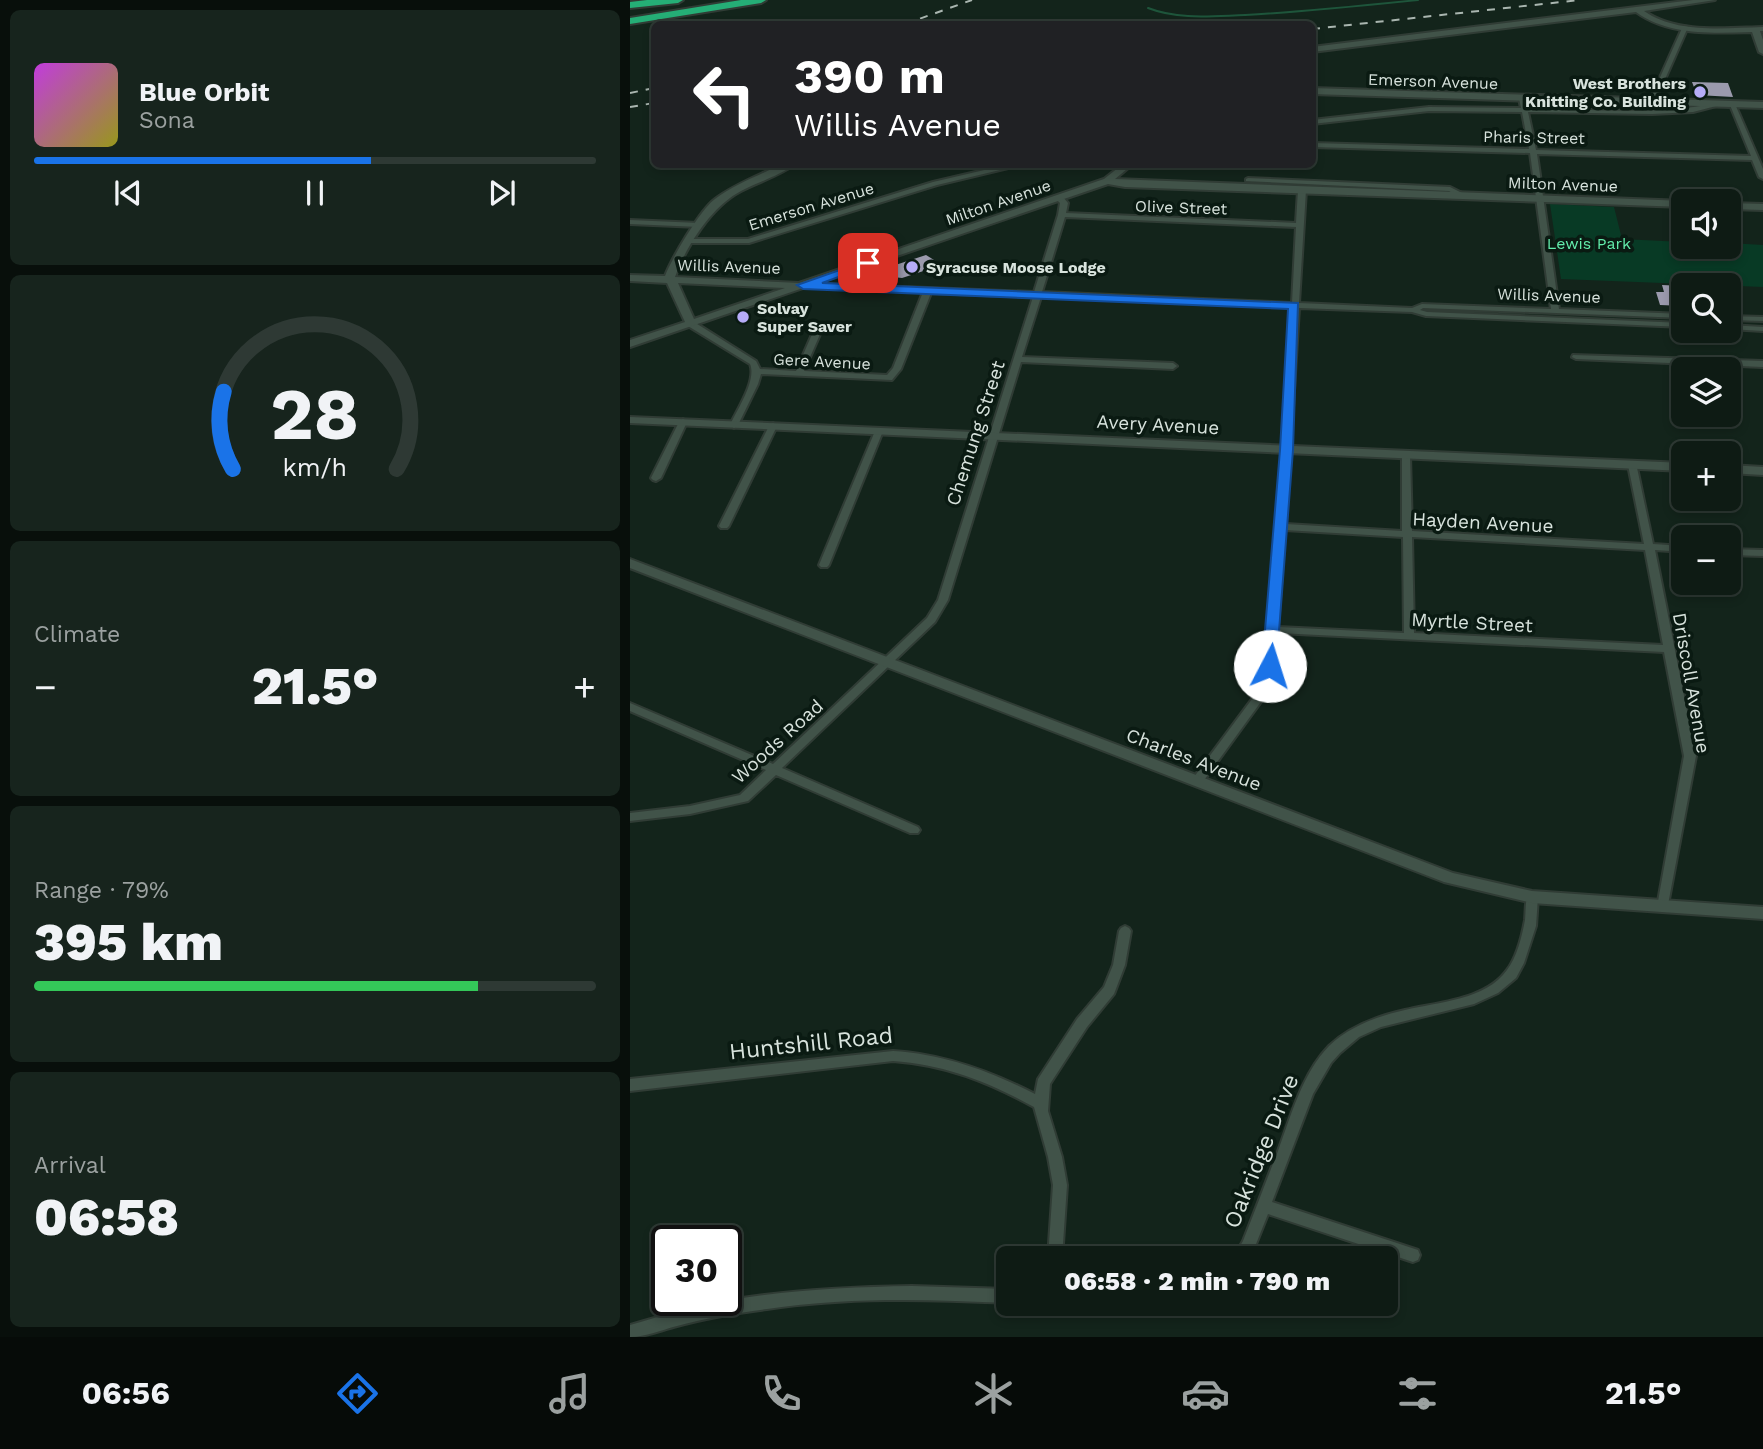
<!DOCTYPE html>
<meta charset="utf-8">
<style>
:root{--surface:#0e1b14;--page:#17241d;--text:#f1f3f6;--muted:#9ba1a0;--line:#2e3934;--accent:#1a73e8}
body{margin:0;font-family:"Work Sans",sans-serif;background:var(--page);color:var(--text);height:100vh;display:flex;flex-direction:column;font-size:26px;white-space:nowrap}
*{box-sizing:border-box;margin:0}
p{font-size:23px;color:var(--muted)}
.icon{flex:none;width:38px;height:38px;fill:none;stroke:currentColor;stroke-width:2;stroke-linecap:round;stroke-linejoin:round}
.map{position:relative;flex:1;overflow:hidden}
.drawer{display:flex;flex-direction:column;gap:10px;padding:10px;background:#080f0b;width:630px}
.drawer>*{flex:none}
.banner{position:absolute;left:21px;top:21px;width:665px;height:147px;border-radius:10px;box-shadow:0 4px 10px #0003,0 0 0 2px var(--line);background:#202124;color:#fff;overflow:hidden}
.tools{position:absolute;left:1041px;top:189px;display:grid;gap:14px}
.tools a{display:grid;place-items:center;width:70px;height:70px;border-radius:10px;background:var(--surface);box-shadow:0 4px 10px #0003,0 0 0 2px var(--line);font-size:35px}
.speed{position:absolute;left:21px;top:1225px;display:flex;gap:14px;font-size:35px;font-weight:700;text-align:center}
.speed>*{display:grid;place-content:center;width:91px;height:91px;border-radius:50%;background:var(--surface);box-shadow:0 4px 10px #0003,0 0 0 2px var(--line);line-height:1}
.speed .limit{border:4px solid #111;border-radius:10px;background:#fff;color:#111}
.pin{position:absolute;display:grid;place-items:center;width:60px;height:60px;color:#fff;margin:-30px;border-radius:14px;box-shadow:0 4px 10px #0006}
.me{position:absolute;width:77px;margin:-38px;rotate:5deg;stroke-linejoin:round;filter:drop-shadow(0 0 5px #0008)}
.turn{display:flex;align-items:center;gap:24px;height:147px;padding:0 28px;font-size:32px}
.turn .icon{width:91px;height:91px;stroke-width:2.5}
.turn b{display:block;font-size:49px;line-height:60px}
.big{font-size:52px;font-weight:800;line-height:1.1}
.drawer .card{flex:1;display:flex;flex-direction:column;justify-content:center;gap:10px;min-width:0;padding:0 24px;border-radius:10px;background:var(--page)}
.drawer .dial{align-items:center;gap:0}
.dial svg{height:182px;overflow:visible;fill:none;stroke:var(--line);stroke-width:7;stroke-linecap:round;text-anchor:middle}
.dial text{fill:var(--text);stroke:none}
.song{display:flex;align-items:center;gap:21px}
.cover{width:84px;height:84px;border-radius:10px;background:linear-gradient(135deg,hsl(290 70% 55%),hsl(60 70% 35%))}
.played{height:7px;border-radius:4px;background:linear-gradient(90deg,var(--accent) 60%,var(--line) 60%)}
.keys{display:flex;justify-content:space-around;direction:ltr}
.heat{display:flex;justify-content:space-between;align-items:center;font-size:38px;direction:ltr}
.charge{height:10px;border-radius:5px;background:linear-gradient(90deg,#34c759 79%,var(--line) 0)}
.trip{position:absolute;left:366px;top:1246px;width:402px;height:70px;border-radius:10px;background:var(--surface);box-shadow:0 4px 10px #0003,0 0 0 2px var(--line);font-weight:800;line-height:70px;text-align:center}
.tabs{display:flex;height:112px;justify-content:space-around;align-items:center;background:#060b08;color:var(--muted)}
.tabs .icon{width:49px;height:49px}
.tabs .current{color:var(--accent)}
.tabs b{font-size:32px;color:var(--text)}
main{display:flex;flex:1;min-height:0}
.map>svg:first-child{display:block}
.green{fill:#083a25}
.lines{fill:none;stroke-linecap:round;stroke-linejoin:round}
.stream{stroke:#1e553b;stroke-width:2}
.building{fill:#9b9aad}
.street-casing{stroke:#303c35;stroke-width:4}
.secondary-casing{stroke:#303c35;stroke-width:4}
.highway-casing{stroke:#303c35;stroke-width:4}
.street{fill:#415349;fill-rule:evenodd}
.secondary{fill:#415349;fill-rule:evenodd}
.highway{fill:#25ae76;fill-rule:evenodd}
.rail{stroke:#aab6b0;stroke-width:2;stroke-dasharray:8 8;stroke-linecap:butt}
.route{fill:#1a73e8;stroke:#114b97;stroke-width:2}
.poi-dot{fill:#b6acf8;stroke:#0a1a12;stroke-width:2.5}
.labels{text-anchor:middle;stroke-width:7;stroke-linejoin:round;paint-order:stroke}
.far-street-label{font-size:16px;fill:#d8e3dd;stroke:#0a1a12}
.far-poi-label{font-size:16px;font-weight:bold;fill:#d8e3dd;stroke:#0a1a12;text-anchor:start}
.far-park-label{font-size:16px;fill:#62ecab;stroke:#0a1a12}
.street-label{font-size:19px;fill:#d8e3dd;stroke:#0a1a12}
.near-street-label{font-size:23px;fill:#d8e3dd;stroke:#0a1a12}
</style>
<main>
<section class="drawer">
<div class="card">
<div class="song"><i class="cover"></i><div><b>Blue Orbit</b><p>Sona</p></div></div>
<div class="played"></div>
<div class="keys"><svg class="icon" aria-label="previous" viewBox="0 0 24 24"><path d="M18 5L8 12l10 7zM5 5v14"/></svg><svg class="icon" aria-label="pause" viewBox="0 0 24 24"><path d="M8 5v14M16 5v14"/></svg><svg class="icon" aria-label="next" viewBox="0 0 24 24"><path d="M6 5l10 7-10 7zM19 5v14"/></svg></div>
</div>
<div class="card dial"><svg viewBox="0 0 100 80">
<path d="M14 69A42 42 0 1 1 86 69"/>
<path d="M14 69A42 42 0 0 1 10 35" stroke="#1a73e8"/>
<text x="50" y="56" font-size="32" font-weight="700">28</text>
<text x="50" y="72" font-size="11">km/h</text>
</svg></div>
<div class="card"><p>Climate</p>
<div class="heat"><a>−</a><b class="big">21.5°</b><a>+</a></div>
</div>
<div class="card"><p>Range · 79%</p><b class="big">395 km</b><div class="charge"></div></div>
<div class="card"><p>Arrival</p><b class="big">06:58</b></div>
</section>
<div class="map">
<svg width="1133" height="1337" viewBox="0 0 1133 1337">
<rect width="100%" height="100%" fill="#13241b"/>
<polygon class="green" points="920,204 984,207 992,239 1053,242 1054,247 1099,247 1099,243 1133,245 1133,287 931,279"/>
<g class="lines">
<path class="stream" d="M 518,8 C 549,20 582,16 615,15 C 673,12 730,6 788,0"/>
</g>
<g class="building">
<polygon points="1062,82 1098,83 1103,97 1067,95"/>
<polygon points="296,255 312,265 272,278 263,277 253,269"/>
<polygon points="1032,285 1054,286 1054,306 1030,305 1026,292 1034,292"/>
</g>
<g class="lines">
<g class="street-casing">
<g id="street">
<polygon points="1053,26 1058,27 1025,102 1020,103 1019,102"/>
<path d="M 892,96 L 895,98 L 897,108 C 960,109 1026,116 1087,103 L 1090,105 L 1063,112 L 1022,114 L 898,112 L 906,150 L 1121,156 L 1100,105 L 1105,104 L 1133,169 L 1133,179 L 1129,177 L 1122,160 L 907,154 L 929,309 L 1054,314 L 1054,318 L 793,308 L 790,310 L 797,312 L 1054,323 L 1054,327 L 796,316 L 782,312 L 669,308 L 656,524 L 772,531 L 772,455 L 776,452 L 780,455 L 782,531 L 1014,544 L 998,465 L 1000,463 L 1006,463 L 1023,544 L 1054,546 L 1054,552 L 1025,550 L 1066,756 L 1037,910 L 1033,912 L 1029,910 L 1027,907 L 1054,756 L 1034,652 L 648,633 L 644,680 L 641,688 L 572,783 L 564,783 L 562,780 L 564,777 L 631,687 L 634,680 L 653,450 L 661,307 L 411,297 L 392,357 L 543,363 L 547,366 L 543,369 L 391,362 L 318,600 L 305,622 L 152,768 L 288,827 L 290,830 L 288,833 L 280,833 L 146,775 L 118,801 L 60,814 L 0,821 L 0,813 L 60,806 L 110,795 L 136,770 L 0,711 L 0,703 L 143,764 L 297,618 L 308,600 L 403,297 L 301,293 L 271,369 L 262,380 L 131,374 L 128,384 L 108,425 L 104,428 L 100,425 C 107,410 127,380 120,364 L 58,326 L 58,322 L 64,322 L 126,361 L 130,369 L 166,371 L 183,332 L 187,330 L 190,330 L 191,332 L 174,371 L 257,375 L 263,368 L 293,292 L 173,287 L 170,287 L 170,283 L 404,292 L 428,215 L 430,203 L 425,198 L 426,196 L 432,196 L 438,203 L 436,213 L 666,223 L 668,190 L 672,188 L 676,190 L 669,303 L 782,308 L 792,304 L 921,309 L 900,153 L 682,147 L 682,143 L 899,149 L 892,112 L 799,111 L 682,124 L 682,120 L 799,107 L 891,108 L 889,98 ZM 435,217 L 666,227 L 662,303 L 412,292 ZM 655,530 L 773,537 L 774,633 L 648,627 ZM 782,537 L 1015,550 L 1033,645 L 784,633 Z"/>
<polygon points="380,164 395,164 307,185 119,243 58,243 54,241 58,239 118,239 303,182"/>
<polygon points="618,178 820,187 838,196 831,198 819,191 616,181 616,179"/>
<polygon points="0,220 69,223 73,225 69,227 0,224"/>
<polygon points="1099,316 1133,317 1133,321 1099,320"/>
<polygon points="1099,325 1133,327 1133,331 1099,329"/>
<polygon points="943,355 1133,361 1133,367 946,359 942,357"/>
<polygon points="53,419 57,422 31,478 26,481 23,480 21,478 49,422"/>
<polygon points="143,423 147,426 99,526 97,528 91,528 89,526 139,426"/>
<polygon points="249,428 253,431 199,565 197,567 191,567 189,565 245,431"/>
<polygon points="1099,549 1133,550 1133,556 1099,555"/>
<path d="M 902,892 L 906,894 L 908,897 L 906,926 L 894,963 L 886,978 L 868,993 L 844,1004 L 751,1027 L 729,1037 L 710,1053 L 701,1063 L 683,1094 L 642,1202 L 788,1250 L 790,1255 L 788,1260 L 783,1262 L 638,1214 L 626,1244 L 618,1258 L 603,1258 L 613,1241 C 625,1211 636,1181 648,1151 C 661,1116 672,1074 699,1046 C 720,1026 748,1016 775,1010 C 808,1002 856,1000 877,970 C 887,957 892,936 895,920 C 896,911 895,902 898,894 Z"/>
<path d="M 495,926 L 499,928 L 501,931 L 495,965 L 484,994 L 457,1027 L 420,1084 L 418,1111 L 432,1157 L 437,1185 L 432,1258 L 418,1258 L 423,1185 L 418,1157 L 404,1107 C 358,1082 317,1065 263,1061 L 0,1091 L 0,1079 L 263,1051 C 314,1054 360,1071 405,1094 L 408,1079 L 447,1019 L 474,987 L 483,965 L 489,931 L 491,928 Z"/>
<path d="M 282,1286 L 378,1289 L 378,1303 C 298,1299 216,1297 137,1309 C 106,1313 76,1318 47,1326 C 31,1330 16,1337 0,1337 L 0,1325 C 31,1316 62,1307 94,1301 C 156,1290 219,1287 282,1286 Z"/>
</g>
</g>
<g class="secondary-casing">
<g id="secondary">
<path d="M 1063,0 L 1085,0 L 1014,11 C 1047,34 1095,28 1133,27 L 1133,31 L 1130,31 L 1133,40 L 1133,54 L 1129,52 L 1122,32 C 1083,33 1039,36 1006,12 L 682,52 L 682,47 Z"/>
<polygon points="682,88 1133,102 1133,108 682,94"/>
<path d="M 152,164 L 165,164 C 149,176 128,182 111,191 C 82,206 56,246 45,277 L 169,283 L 474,179 L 493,164 L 503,164 L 485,179 L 1055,201 L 1054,207 L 495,187 L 478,184 L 0,347 L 0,340 L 55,322 L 37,283 L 0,281 L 0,275 L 35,276 C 42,258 70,210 85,199 C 105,184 130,175 152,164 ZM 48,283 L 155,288 L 64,319 Z"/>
<polygon points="1099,203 1133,204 1133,210 1099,209"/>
<polygon points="0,417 1054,463 1054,471 0,423"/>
<polygon points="1099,465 1133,467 1133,475 1099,473"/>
<polygon points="0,559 823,873 902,891 1133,907 1133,919 902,903 814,882 0,568"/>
</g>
</g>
<g class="highway-casing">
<g id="highway">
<polygon points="17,0 53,0 48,3 0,8 0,2"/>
<polygon points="111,0 136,0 131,3 0,24 0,18"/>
</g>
</g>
<use href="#street" class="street"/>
<use href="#secondary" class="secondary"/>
<use href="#highway" class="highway"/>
<g class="rail">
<polyline points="275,24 342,0"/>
<polyline points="682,29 950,0"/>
<polyline points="0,93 24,88"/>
<polyline points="0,107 24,103"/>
</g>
</g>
<polygon class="route" points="238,260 244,263 242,265 192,283 668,303 663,450 646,670 640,671 632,666 650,450 658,309 173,289 167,285"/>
<g class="poi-dot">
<circle cx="1070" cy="92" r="7"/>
<circle cx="282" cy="267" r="7"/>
<circle cx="113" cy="317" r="7"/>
</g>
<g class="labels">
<g class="far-street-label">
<text transform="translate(803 81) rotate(2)" y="6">Emerson Avenue</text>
<text transform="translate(904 137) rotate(1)" y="6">Pharis Street</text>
<text transform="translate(933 184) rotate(2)" y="6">Milton Avenue</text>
<text transform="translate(368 202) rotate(-19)" y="6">Milton Avenue</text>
<text transform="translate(181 206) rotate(-17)" y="6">Emerson Avenue</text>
<text transform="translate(551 207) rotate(2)" y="6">Olive Street</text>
<text transform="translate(99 266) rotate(2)" y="6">Willis Avenue</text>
<text transform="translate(919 295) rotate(2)" y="6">Willis Avenue</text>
<text transform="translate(192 361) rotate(3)" y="6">Gere Avenue</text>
</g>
<g class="far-poi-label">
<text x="1056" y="89" text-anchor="end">West Brothers<tspan x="1056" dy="18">Knitting Co. Building</tspan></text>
<text x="296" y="273">Syracuse Moose Lodge</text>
<text x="127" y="314">Solvay<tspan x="127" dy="18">Super Saver</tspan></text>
</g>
<g class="far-park-label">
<text x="959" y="249">Lewis Park</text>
</g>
<g class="street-label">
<text transform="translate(528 424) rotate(3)" y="7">Avery Avenue</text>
<text transform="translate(345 433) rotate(-72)" y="7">Chemung Street</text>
<text transform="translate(853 522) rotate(3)" y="7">Hayden Avenue</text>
<text transform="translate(842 622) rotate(3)" y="7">Myrtle Street</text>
<text transform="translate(1062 683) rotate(80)" y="7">Driscoll Avenue</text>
<text transform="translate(147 741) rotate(-42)" y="7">Woods Road</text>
<text transform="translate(564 759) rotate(21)" y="7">Charles Avenue</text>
</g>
<g class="near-street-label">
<text transform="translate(181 1043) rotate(-6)" y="8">Huntshill Road</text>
<text transform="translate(631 1151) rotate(-68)" y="8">Oakridge Drive</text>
</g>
</g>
</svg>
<div class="tools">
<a><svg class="icon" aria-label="sound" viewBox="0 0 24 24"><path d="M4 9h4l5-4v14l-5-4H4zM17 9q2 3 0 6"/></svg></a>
<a><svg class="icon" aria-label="search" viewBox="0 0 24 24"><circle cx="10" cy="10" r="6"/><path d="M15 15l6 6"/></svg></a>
<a><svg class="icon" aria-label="layers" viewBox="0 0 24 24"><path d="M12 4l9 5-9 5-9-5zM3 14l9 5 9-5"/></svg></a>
<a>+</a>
<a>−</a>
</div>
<div class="speed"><div class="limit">30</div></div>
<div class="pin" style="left:238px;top:263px;background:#d93025"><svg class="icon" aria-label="arrive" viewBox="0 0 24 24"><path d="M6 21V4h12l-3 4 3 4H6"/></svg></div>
<svg class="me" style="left:640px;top:666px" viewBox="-20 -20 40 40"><circle r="19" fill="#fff"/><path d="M0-13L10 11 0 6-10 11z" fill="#1a73e8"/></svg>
<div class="trip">06:58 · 2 min · 790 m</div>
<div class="banner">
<div class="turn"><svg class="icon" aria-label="left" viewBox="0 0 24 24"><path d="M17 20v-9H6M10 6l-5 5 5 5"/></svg><div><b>390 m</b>Willis Avenue</div></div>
</div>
</div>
</main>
<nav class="tabs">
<b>06:56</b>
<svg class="icon current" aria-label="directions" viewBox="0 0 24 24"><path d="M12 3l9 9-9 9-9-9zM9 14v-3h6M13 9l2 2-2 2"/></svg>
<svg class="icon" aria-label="music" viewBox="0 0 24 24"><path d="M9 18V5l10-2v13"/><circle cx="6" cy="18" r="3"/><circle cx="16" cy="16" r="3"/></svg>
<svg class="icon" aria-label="phone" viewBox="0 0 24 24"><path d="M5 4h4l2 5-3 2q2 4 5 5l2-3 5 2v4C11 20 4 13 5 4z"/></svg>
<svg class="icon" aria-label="climate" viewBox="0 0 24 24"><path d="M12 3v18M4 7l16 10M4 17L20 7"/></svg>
<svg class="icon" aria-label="car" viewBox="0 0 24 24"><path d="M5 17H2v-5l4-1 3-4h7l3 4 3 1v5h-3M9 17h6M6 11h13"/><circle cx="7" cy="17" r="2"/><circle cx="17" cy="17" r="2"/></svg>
<svg class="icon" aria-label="filters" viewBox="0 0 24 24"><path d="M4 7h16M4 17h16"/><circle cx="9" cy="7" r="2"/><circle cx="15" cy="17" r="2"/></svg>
<b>21.5°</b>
</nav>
